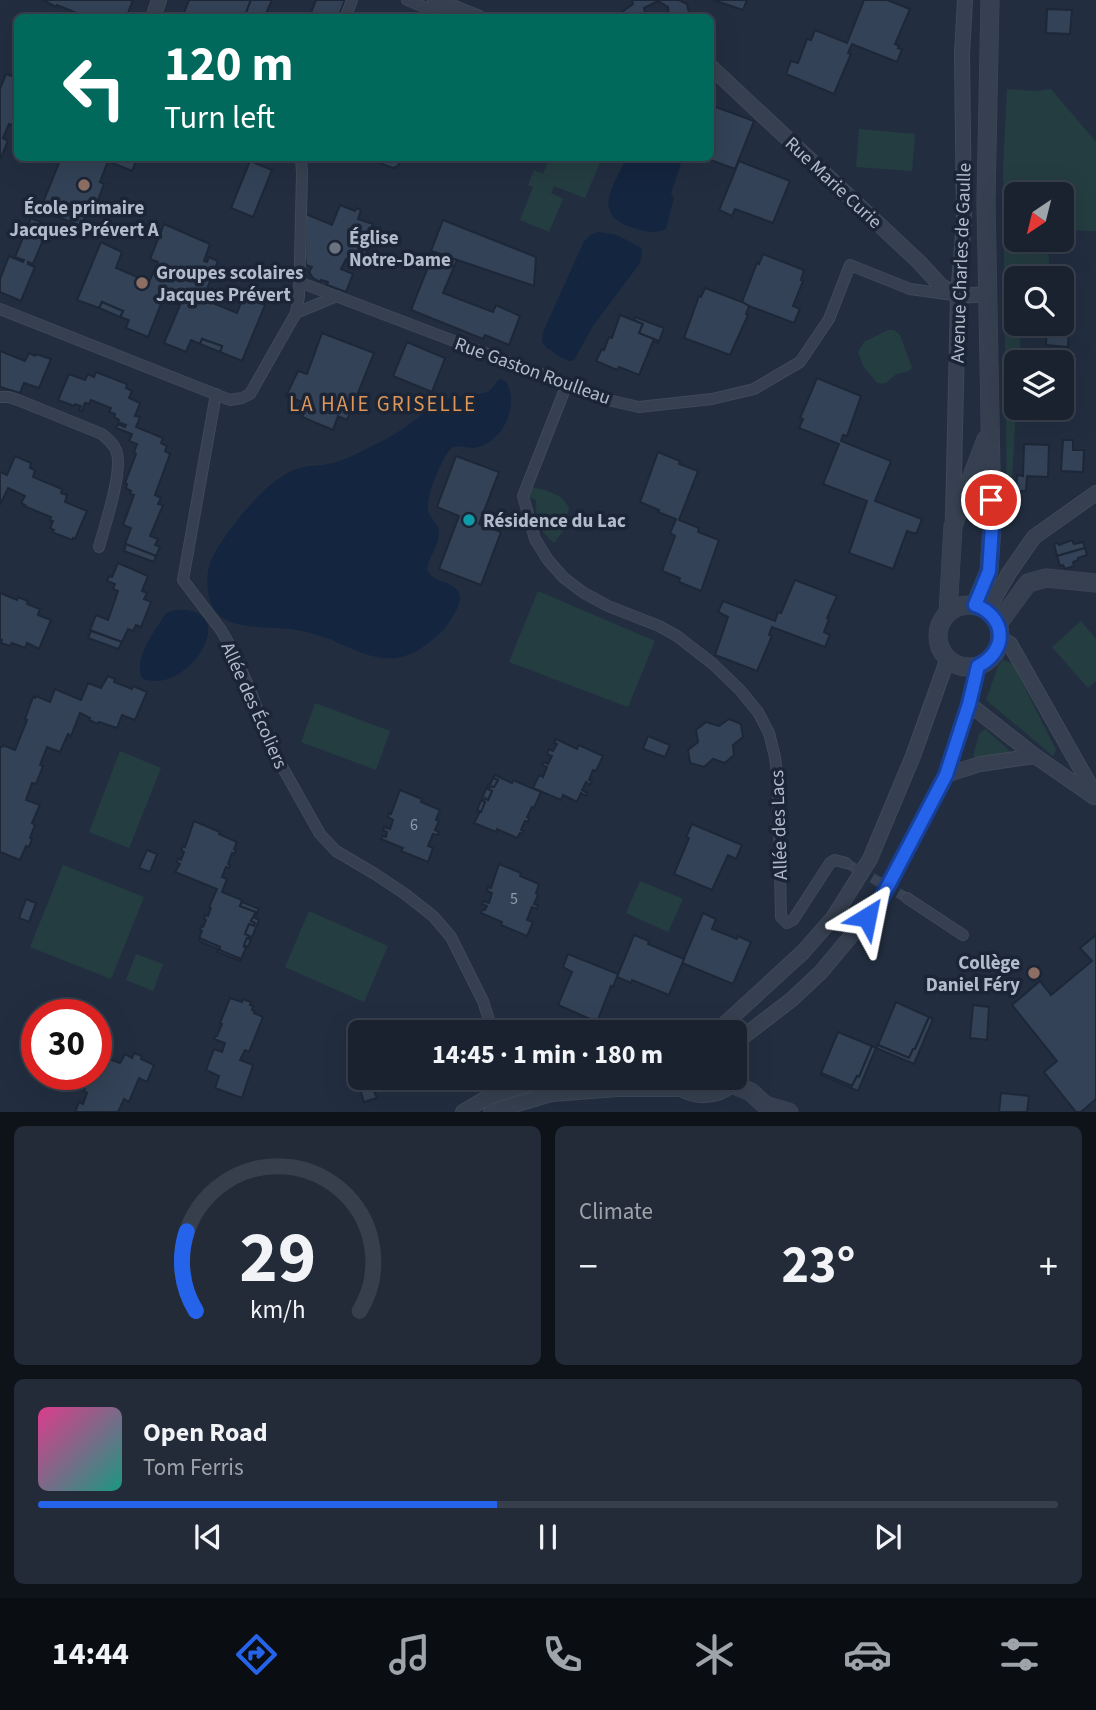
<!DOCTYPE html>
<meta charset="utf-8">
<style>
:root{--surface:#1a2230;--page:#232a38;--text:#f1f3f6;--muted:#9fa4ab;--line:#383f4c;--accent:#2563eb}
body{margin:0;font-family:"Source Sans 3",sans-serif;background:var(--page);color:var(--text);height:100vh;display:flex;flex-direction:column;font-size:26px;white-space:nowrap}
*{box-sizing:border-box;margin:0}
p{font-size:23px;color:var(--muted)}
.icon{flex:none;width:38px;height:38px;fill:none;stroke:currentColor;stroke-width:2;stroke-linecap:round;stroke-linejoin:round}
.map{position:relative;height:1112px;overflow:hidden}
.drawer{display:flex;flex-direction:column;gap:14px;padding:14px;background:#0e131a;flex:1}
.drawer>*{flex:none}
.banner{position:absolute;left:14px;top:14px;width:700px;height:147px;border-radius:10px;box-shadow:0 7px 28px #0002,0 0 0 2px var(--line);background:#00695c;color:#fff;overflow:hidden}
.needle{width:46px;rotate:215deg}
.tools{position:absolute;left:1004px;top:182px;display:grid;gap:14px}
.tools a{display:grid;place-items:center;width:70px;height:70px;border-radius:10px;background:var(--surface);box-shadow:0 7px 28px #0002,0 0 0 2px var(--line);font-size:35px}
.speed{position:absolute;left:21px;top:999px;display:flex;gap:14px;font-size:35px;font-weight:700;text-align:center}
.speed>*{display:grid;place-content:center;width:91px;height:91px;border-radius:50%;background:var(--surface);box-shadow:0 7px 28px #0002,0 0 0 2px var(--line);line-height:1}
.speed .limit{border:10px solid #d22;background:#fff;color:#111}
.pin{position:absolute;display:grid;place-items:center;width:60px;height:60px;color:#fff;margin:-30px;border:4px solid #fff;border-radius:50%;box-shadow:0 2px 7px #0007}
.me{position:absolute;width:77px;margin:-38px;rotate:35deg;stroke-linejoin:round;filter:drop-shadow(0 0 5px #0008)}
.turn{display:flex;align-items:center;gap:24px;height:147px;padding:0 35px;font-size:32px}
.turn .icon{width:91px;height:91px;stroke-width:2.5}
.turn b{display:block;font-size:49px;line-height:60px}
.big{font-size:52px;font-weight:700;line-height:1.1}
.drawer .card{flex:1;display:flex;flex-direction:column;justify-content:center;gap:10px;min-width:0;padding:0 24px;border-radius:10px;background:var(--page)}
.drawer .dial{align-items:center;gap:0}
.dial svg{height:182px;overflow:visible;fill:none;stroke:var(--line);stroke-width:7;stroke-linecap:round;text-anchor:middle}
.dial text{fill:var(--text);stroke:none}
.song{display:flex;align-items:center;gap:21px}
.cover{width:84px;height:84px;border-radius:10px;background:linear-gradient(135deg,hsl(330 70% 55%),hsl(170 70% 35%))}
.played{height:7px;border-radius:4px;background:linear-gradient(90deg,var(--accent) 45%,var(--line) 45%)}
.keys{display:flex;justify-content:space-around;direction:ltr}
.heat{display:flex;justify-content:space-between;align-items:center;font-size:38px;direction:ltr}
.drawer .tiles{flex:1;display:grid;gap:14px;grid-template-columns:1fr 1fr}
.card:last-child{grid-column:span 2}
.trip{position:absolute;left:348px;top:1020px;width:399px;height:70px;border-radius:10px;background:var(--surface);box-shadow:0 7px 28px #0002,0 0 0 2px var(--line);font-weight:700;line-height:70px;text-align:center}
.tab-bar{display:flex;height:112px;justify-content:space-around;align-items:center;background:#0a0e13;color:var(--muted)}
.tab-bar .icon{width:49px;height:49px}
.tab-bar .on{color:var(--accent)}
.tab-bar b{font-size:32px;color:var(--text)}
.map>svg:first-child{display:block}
.green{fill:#243d41}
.water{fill:#14253f}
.building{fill:#334257;stroke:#1d2737;stroke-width:2}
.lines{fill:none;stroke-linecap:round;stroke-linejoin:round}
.pedestrian-tunnel{stroke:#384355;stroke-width:10;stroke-dasharray:10 5;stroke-linecap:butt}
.pedestrian-casing{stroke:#3f4959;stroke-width:12}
.minor-casing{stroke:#3f4959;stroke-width:16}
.tertiary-casing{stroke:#3f4959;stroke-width:19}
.pedestrian{stroke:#364050;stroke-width:10}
.minor{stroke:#364050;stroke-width:14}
.tertiary{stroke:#364050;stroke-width:18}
.route-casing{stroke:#184099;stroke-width:18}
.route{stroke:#2563eb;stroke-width:12}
.education-dot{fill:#8d6e63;stroke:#1b2535;stroke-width:2.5}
.worship-dot{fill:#6b7280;stroke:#1b2535;stroke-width:2.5}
.culture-dot{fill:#0f9aa8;stroke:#1b2535;stroke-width:2.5}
.labels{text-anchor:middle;stroke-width:7;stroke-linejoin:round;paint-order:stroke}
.number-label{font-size:16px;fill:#909bac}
.street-label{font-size:19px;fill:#b2bbcb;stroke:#1b2535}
.poi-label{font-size:19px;font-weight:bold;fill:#b2bbcb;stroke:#1b2535;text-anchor:start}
.neighbourhood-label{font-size:21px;letter-spacing:2px;fill:#df965a;stroke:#1b2535}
</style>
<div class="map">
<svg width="1096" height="1112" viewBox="0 0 1096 1112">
<rect width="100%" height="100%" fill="#222e40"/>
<g class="green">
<polygon points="1007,89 1035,91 1051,89 1096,142 1096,231 1062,230 1062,194 1017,194 1017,240 1048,240 1049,266 1044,278 1017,278 1017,324 1021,324 1019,362 1017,362 1017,394 1010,512 1007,512 1003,170"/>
<polygon points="859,129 915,134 912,171 856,167"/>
<polygon points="550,158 602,158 585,198 554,186 551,193 563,199 549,232 520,220 533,187 528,185 534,170 543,174"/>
<path d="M 888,330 L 894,330 L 900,335 L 912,368 C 907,374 904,371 897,374 C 888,379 890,385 877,383 L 863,366 L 858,352 L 864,342 Z"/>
<path d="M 532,487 C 547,491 562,493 569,508 L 563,531 L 554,543 C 538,529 536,520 536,500 L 529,497 Z"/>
<polygon points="538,591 655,641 628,707 509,662"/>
<polygon points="1081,621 1096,639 1096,681 1088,688 1052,647"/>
<polygon points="1003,660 1013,664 1056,750 1053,756 986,700 998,666"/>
<polygon points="315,703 390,731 376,770 301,742"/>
<polygon points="985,729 1011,752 977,759 973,756 979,734"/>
<polygon points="120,751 161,768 129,848 89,832"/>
<polygon points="63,865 144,897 111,979 30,947"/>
<polygon points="640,881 683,899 668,932 626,913"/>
<polygon points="309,911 388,946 364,1002 285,967"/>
<polygon points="136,954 163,964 153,991 126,980"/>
</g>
<g class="water">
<path d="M 626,158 L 681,158 L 680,167 L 671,193 L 674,198 L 666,229 C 655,234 645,232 634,228 C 590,215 614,186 626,158 Z"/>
<polygon points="599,232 617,235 641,248 642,253 640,263 593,326 574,360 569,361 562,358 547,348 542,342 543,332 584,241 592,234"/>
<path d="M 499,379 L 506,381 C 519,404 505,440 478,447 C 463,451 455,438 445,457 C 438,469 424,500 429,514 C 432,520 439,524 439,533 C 439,545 429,557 427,569 C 432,584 452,579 459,593 C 463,604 451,619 446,627 C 440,634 433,639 426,645 C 392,670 366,655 332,640 C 319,635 305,631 291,629 C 261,625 214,634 208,592 C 207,584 207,575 209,566 C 216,544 251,501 269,486 C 277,479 287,473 296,469 C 308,465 321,466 333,463 C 346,459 360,453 372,446 C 383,441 394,435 404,428 C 419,418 432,405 448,399 C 457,396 487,394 489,391 C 493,388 495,383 499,379 Z"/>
<path d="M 175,610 C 247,606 186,699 142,678 C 133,657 155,631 166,613 Z"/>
</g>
<g class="building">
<polygon points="43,0 133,0 126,18 89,18 57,5 56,7"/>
<polygon points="189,0 251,0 244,18 182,18"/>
<polygon points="251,0 272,0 264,18 244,18"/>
<polygon points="316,0 345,0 338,18 309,18"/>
<polygon points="632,0 679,0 687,4 690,17 669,18 668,7 658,1 644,8 646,18 622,18 622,12 633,4"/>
<polygon points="713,0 747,0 743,10"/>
<polygon points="864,0 887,0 910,9 895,44 899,46 898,48 902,49 897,62 852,44 848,53 851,54 834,94 786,74 791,61 798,63 807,39 811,40 815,30 847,43"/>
<polygon points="1047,9 1072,10 1070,34 1046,33"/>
<polygon points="6,74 18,78 18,122 15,126 9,124 3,138 8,141 0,160 0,89"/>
<polygon points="716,107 754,121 735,169 705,158 710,158 710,111 714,112"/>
<polygon points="61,158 137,158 132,171 108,161 100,182 104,184 94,211 89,209 81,226 40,210"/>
<polygon points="366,158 401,158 398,166 393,168"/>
<polygon points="250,161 272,170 253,217 231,208"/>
<polygon points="739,161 790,181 773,223 735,209 732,216 719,210"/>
<polygon points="340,205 355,211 356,208 361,210 358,219 373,224 363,247 368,249 362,262 358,260 357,263 346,259 341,269 353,274 346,292 327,285 328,282 321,280 320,282 313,278 309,272 312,267 306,265 305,255 306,214 332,225"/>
<polygon points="31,218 49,226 33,264 28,262 28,264 35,267 21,301 0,292 0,279 9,256 23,262 24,260 15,257"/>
<polygon points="443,220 536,257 534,286 431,251"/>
<polygon points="164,224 210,244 204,261 207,262 209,257 218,261 203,299 237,313 244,295 265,305 242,361 220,352 222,346 202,339 200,344 191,340 186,352 164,343 180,305 163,299 148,337 126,328 129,320 120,317 123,311 102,302 99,308 77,300 101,242 122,252 116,268 149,282 158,262 150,259"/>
<polygon points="434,252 457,260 443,293 493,312 496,305 520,316 509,345 485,335 483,339 411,310"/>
<polygon points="763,254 804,270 801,280 803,281 793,306 800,309 794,323 749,306 742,302 757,263 759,264"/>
<polygon points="705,288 742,302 749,306 746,314 748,315 730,355 684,338 699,296 701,297"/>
<polygon points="102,302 123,311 120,317 99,308"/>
<polygon points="620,315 643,324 639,333 659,341 658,343 653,341 639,375 619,367 617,370 596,361 602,349 604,350 609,337 612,338"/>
<polygon points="635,317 664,328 659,341 639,333 643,324 634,320"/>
<polygon points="1047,324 1069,324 1068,347 1046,345"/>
<polygon points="322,333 374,353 347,420 338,416 333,430 302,417 308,404 286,396 298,371 307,374"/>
<polygon points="202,339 222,346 220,352 200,344"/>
<polygon points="407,342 445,358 432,392 393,376"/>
<polygon points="0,351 25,361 29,353 35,356 36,354 51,359 39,388 24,383 20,393 0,387"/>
<polygon points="1047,361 1068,362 1066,391 1062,391 1062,362 1047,362"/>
<polygon points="96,372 127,384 126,388 132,391 129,398 140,403 135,416 140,417 136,427 163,438 161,443 167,446 165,451 170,454 155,495 161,498 158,504 163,505 150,536 158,539 155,545 160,547 156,556 125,544 131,528 123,525 134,495 130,494 131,491 126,488 127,484 125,483 136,454 134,452 137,444 129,441 132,434 116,428 118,424 125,427 126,425 118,422 119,420 114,417 115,414 109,412 111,408 91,400 89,404 85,403 82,411 79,410 81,406 75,404 74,406 58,400 69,374 85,380 88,374 94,377"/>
<polygon points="817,378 861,396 847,436 843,435 841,441 891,461 875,501 922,519 916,534 907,531 893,569 849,553 867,501 823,484 839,444 799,428 803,419 800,418"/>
<polygon points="1063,440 1073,440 1073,450 1084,450 1083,472 1061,471"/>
<polygon points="1024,444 1049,445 1048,477 1027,476 1026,491 1016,491 1017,475 1023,476"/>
<polygon points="658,452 680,461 679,464 698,471 679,520 699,528 698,532 719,540 701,591 679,582 680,578 662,571 675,536 670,533 676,519 658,512 659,510 640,502"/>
<polygon points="15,456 31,463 30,468 35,470 33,477 62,489 61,493 67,495 65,502 87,511 75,539 73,538 72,540 52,532 54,530 50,528 53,521 50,520 51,517 24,506 25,505 21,503 25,496 10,489 8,488 0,505 0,472 7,475"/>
<polygon points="456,456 499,472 479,524 501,532 481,585 439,569 459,516 437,507"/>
<polygon points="1072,540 1074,544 1083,542 1085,548 1057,556 1054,544 1058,543 1059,545"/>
<polygon points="126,544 156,556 154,562 124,551"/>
<polygon points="1085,548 1087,555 1078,558 1078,560 1073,562 1074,566 1065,569 1063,565 1060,566 1057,556"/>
<polygon points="118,563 148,576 142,591 147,593 144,599 151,602 141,627 136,625 133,631 128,629 122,642 90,630 96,615 108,620 118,591 113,589 115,584 107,581 109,576 112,577"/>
<polygon points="795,580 837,596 827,618 829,619 824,632 830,635 825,647 772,627 769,635 772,636 757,671 715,655 728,617 718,612 723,601 775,621 778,612 781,613"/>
<polygon points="0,593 17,600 18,597 28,601 27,604 40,609 38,615 51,620 39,649 27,643 25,648 12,643 10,646 1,643 2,640 0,639"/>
<polygon points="91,631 122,642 118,649 88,638"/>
<polygon points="108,676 115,679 114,682 132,689 133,686 147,692 135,720 122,715 117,728 99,722 98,724 89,720 90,718 80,713 71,736 68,734 60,752 47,747 40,765 43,766 36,784 32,783 26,800 40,805 32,823 35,825 30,838 32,839 29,847 26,846 20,860 0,852 0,747 2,747 3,745 15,750 27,720 25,719 33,697 35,698 36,696 50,702 55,689 81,700 88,683 101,688"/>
<polygon points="729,719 741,724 743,737 733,745 734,755 725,763 713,759 704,767 690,763 688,750 698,742 696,730 706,722 719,726"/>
<polygon points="648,736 670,745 665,757 643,749"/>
<polygon points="556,739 577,749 579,745 603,756 596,771 593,770 589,780 592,781 590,785 586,782 582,790 587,793 586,796 581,793 577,802 563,795 561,800 533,788 539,775 543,777 547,767 542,765 544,762 548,764 552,756 547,754 549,749 553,751 557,744 554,743"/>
<polygon points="495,775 512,783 513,780 541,792 534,808 532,807 527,817 529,818 528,822 525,821 521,830 524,831 522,834 520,833 517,838 497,829 496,832 474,823 485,802 483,801 485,798 488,800 492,791 488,789 490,786 494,787 498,780 493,778"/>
<polygon points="493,778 498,780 494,787 490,786 488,789 492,791 488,800 485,798 483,801 485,802 481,812 477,810 488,784 490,785"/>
<polygon points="400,790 422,799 421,802 440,810 436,820 439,821 435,830 439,832 438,835 433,834 428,846 433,848 428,862 401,851 403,848 381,839 383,836 386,837 387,832 383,830 384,827 390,829 393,820 388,817 389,813 391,814"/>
<polygon points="194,821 220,832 219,834 237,842 234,849 236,850 234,854 232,853 228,864 230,865 229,868 226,867 222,877 227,879 222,892 242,900 240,906 256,912 251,921 255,923 254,926 249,924 245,934 250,936 249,939 247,938 244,947 246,948 241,959 219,950 220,947 199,938 202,931 200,930 201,926 203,927 206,920 204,919 205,915 208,916 211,908 209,907 217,889 175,872 180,864 177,862 178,858 181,860 184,852 181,850 183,846 185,847"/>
<polygon points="692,824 742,845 736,859 728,855 712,890 674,874 689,838 686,837"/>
<polygon points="147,850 157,854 150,872 139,868"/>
<polygon points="499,864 521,873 520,876 539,884 536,893 538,895 534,904 538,905 537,909 532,907 527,920 533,922 527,936 501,925 502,922 481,913 482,910 485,910 487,906 482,904 483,901 489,903 492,893 487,891 488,887 491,888"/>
<polygon points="26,899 36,903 29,922 19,918"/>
<polygon points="242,902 259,909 255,918 259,920 248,947 244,945 247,938 249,939 250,936 245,934 249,924 254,926 255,923 251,921 256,912 240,906"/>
<polygon points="703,913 716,919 712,929 737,939 738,936 751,942 733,984 682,963"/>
<polygon points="634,935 649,941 648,944 684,959 669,995 632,980 631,983 617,977"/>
<polygon points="1096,935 1096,1099 1081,1112 1076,1112 1044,1072 1057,1061 1012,1005 1040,981 1051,995 1092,961 1080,948"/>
<polygon points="199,938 220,947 219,950 241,959 240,961 217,952 218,949 199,941"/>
<polygon points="568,954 618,974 613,987 611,986 597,1022 558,1005 572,972 563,967"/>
<polygon points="230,998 242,1002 243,999 251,1002 250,1005 253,1006 252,1010 255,1011 254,1013 263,1017 249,1052 245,1050 240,1060 253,1065 242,1098 215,1088 219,1076 206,1070 214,1049 222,1052 225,1043 214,1039 215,1036 217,1036 222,1024 220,1023"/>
<polygon points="896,1002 929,1017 915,1049 913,1049 909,1058 878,1045"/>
<polygon points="973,1005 989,1007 987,1040 970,1038"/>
<polygon points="929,1017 933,1019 914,1064 876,1048 878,1045 909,1058 913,1049 915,1049"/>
<polygon points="838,1032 872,1046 859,1077 857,1076 852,1086 821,1073"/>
<polygon points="872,1046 876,1048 858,1091 820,1075 821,1073 852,1086 857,1076 859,1077"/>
<polygon points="134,1053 142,1056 141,1059 154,1065 147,1082 139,1078 129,1102 124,1099 118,1112 75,1112 79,1102 83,1104 87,1093 84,1091 90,1075 88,1074 96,1074 96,1058 105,1062 106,1058 120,1063 125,1054 132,1058"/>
<polygon points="361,1078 375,1078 372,1086 377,1098 364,1102 358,1083"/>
<polygon points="1001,1093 1029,1096 1027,1112 999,1112"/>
</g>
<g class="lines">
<polyline class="pedestrian-tunnel" points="846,863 907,898"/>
<g class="pedestrian-casing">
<g id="pedestrian">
<polyline points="407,0 451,18"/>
<polyline points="345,18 352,0"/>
<polyline points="299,282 567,384 599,398 639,407 712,399 754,389 800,362 829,319 850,265 910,289 953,295"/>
<polyline points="0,309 230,400 242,398 250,394 296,313 299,296 300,259 302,173 301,158"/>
<polyline points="296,313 337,296"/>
<polyline points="567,384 523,496 535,539 548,560 564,578 584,593 608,606 659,626 677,636 713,664 740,690 758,712 769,733 775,757 778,781 781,917 787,923 793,920 830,863 835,860 846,863"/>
<polyline points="216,394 183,580 221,630 233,651 251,692 270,745 320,834 336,851 375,874 405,894 433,916 451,937 483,1001 493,1032"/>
<path d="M 0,397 L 9,397 L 18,400 L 102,434 C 108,439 113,443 116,450 C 124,469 105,525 99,547"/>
<polyline points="907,898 963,935"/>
</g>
</g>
<g class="minor-casing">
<g id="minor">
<polyline points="435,0 479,18"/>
<polyline points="153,18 159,0"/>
<polyline points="710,66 920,263 941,286 958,296 988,294"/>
<polyline points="953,520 958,296 964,221 962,54 965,0"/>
<polyline points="987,611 1009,573 1034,537 1096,493"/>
<polyline points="1000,639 1010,644 1096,796"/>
<polyline points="969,704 1035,756 1094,797"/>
<polyline points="946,775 980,764 1035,756"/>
<polyline points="717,1031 803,952 833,918 870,859 913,756 948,658"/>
<path d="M 689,1032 C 699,1028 708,1028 719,1032"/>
<polyline points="735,1043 791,1000 821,972 880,901 946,775 969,704 978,665"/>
<path d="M 670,1078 C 693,1112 757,1092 735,1048"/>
<polyline points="463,1112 490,1096 549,1078"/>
<polyline points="491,1112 551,1094 618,1089 677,1089"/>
</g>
</g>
<g class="tertiary-casing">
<g id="tertiary">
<polyline points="975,605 989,571 992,526 986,200 990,0"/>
<circle cx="969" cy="636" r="31"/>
<polyline points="948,613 953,526 986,439"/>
<polyline points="998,624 1028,583 1046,578 1096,583"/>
<polyline points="734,1085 751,1092 765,1105 789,1112"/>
</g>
</g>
<use href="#pedestrian" class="pedestrian"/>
<use href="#minor" class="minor"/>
<use href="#tertiary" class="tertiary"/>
</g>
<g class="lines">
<g class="route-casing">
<path id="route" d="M 867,917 L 880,901 L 946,775 L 969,704 L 978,666 C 1008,651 1007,617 975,605 L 989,571 L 992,526 L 991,500"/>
</g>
<use href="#route" class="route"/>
</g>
<g class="education-dot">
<circle cx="84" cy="185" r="7"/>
<circle cx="142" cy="283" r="7"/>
<circle cx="1034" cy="973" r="7"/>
</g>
<circle class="worship-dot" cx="335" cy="248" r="7"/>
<circle class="culture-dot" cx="469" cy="520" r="7"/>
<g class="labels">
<g class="number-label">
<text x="414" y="830">6</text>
<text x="514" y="904">5</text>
</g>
<g class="street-label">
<text transform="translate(834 182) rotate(43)" y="7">Rue Marie Curie</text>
<text transform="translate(960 263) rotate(-88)" y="7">Avenue Charles de Gaulle</text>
<text transform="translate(533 370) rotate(20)" y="7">Rue Gaston Roulleau</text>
<text transform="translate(255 705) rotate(66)" y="7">Allée des Écoliers</text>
<text transform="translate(778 825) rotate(-92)" y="7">Allée des Lacs</text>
</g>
<g class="poi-label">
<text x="84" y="214" text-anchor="middle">École primaire<tspan x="84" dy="22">Jacques Prévert A</tspan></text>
<text x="349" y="244">Église<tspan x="349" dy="22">Notre-Dame</tspan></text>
<text x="156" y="279">Groupes scolaires<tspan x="156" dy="22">Jacques Prévert</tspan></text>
<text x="483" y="527">Résidence du Lac</text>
<text x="1020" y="969" text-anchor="end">Collège<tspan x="1020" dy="22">Daniel Féry</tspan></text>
</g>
<g class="neighbourhood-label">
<text x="383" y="411">LA HAIE GRISELLE</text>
</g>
</g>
</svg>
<div class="tools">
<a><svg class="needle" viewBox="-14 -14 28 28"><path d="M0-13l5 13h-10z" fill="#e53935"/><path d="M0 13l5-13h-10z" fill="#9fa4ab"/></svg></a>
<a><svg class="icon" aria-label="search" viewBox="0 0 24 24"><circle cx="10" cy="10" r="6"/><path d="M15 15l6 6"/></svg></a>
<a><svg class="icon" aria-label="layers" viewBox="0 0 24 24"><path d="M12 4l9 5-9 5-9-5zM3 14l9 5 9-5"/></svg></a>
</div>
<div class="speed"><div class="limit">30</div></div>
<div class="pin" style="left:991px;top:500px;background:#d93025"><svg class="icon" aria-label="arrive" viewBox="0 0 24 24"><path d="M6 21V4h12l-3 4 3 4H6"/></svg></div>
<svg class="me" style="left:867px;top:917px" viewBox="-20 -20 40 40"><path d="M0-17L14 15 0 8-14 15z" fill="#2563eb" stroke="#fff" stroke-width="4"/></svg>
<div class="trip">14:45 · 1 min · 180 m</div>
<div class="banner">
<div class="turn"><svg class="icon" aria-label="left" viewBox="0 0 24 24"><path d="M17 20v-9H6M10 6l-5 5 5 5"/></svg><div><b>120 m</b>Turn left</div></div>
</div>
</div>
<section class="drawer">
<div class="tiles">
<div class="card dial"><svg viewBox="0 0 100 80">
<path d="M14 69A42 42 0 1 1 86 69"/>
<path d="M14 69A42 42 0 0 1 10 34" stroke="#2563eb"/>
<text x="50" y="56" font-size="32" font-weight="700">29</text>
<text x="50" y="72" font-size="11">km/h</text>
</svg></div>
<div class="card"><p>Climate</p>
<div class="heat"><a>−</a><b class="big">23°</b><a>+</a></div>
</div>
<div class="card">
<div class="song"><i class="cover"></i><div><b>Open Road</b><p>Tom Ferris</p></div></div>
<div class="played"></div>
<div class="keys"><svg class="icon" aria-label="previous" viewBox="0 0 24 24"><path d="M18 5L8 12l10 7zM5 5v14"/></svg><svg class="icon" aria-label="pause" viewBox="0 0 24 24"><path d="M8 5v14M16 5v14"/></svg><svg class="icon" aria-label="next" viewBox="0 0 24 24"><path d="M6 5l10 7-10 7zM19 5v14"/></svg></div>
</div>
</div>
</section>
<nav class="tab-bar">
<b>14:44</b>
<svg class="icon on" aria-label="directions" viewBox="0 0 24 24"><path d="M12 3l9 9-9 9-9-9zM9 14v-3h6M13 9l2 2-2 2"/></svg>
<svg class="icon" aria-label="music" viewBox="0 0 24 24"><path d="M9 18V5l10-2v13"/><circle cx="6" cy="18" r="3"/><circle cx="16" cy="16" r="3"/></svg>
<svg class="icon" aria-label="phone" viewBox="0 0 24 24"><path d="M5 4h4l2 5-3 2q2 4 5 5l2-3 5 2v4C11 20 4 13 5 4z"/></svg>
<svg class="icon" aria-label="climate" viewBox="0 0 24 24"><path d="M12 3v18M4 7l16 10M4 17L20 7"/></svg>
<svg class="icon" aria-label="car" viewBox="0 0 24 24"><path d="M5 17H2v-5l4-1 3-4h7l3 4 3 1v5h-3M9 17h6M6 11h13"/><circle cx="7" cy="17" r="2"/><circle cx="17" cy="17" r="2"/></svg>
<svg class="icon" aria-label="filters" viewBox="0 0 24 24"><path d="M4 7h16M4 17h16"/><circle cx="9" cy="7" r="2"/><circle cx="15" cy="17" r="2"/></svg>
</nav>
